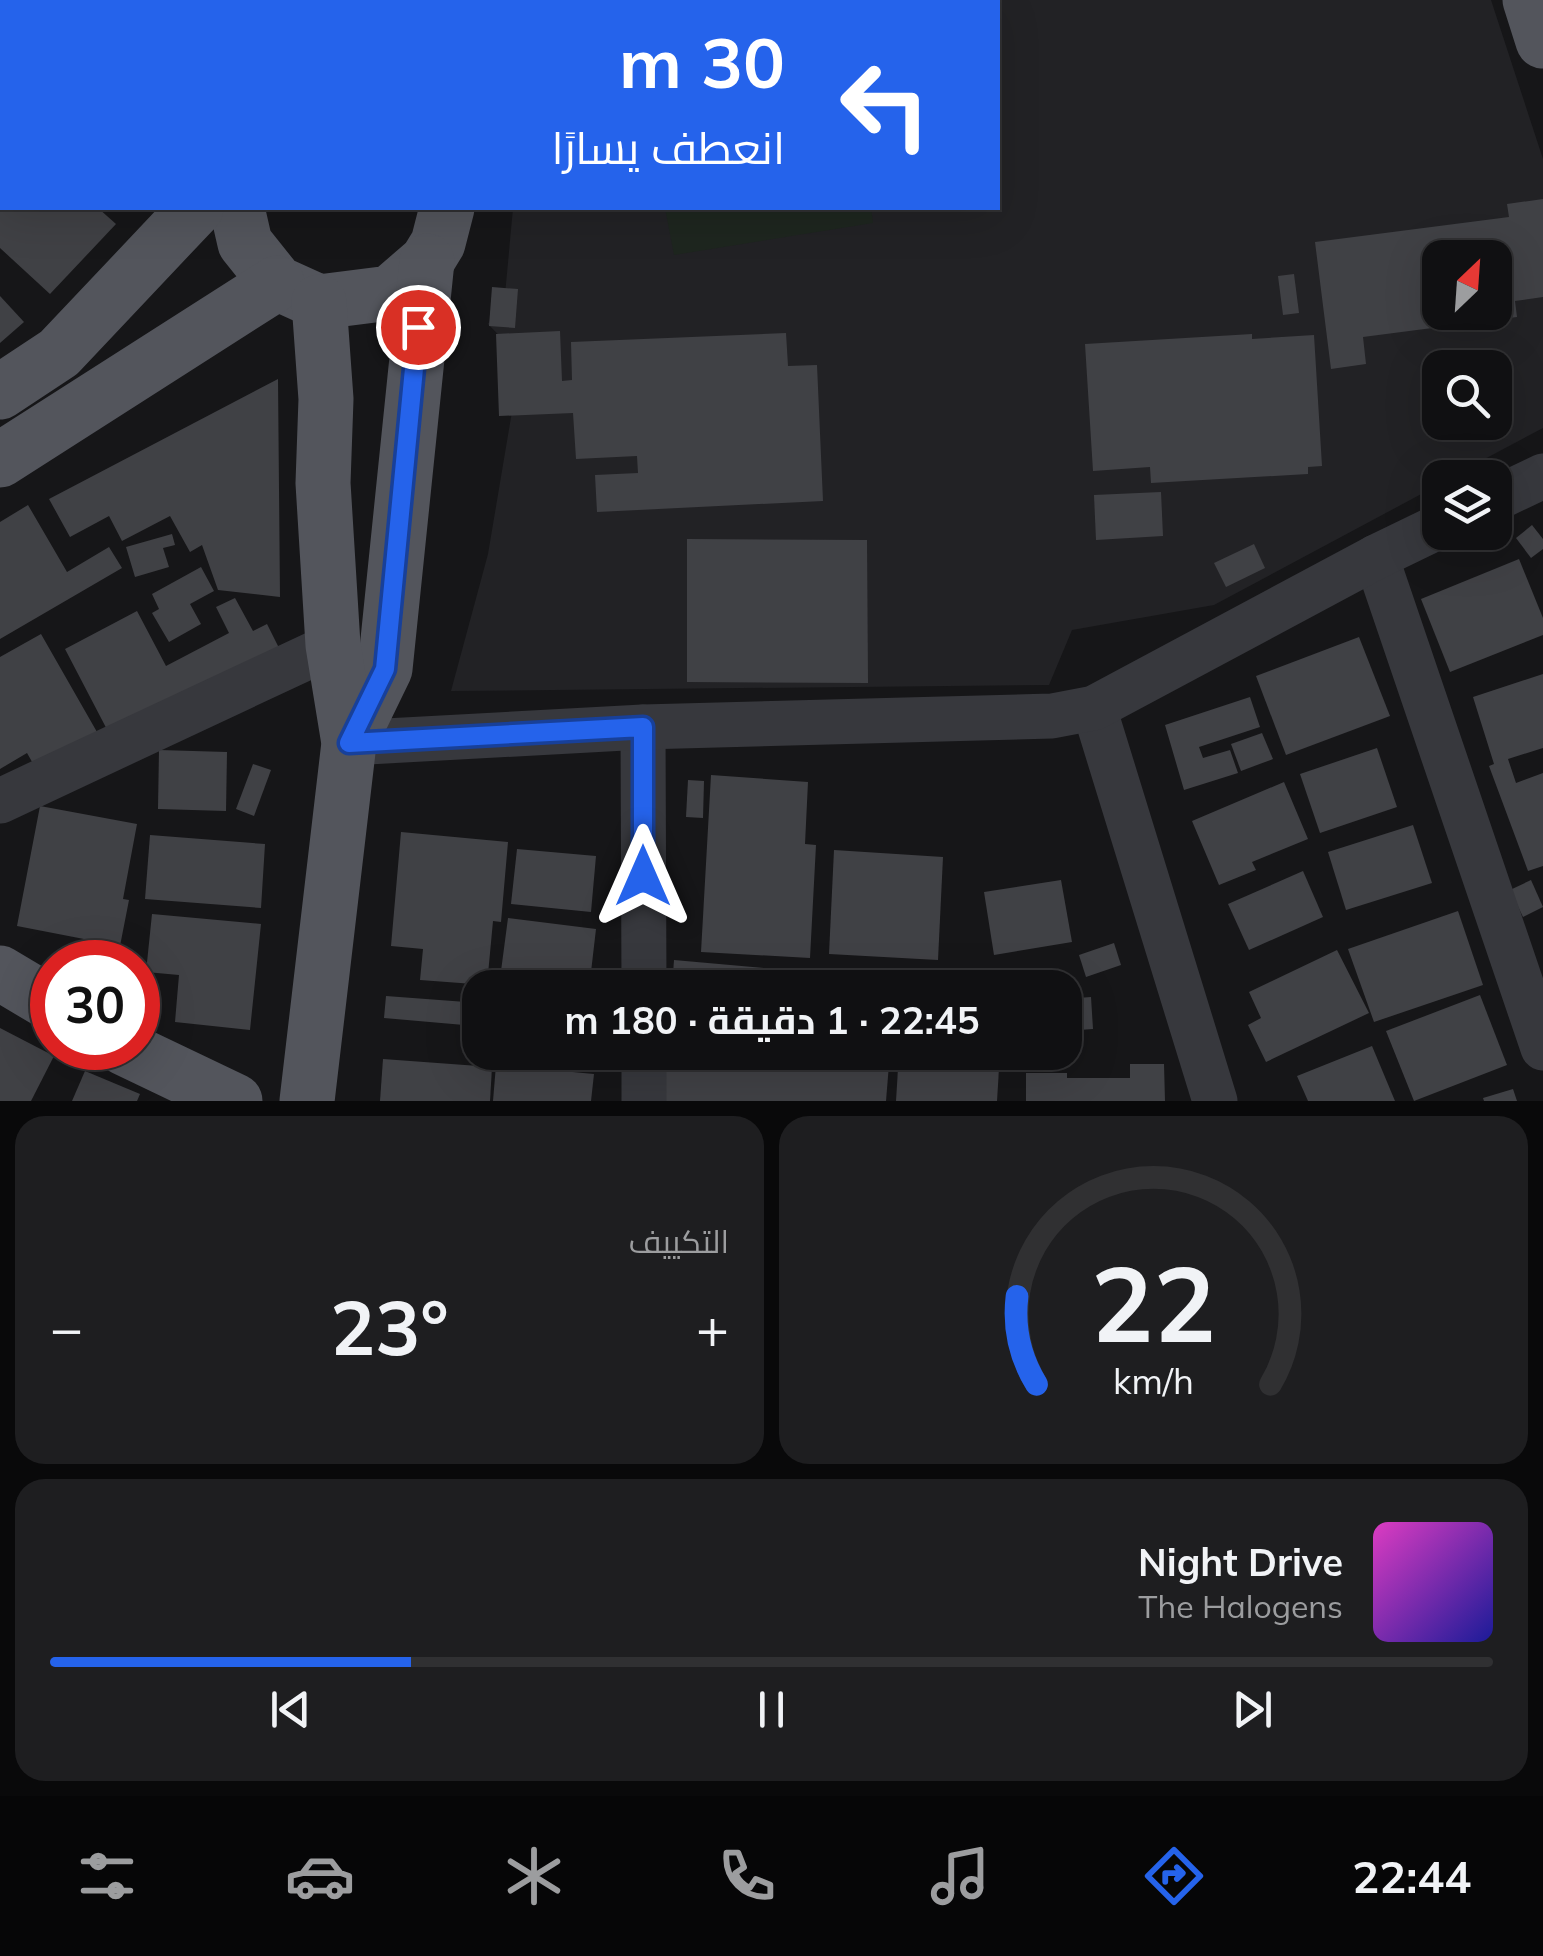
<!DOCTYPE html>
<html lang="ar">
<meta charset="utf-8">
<style>
:root{--surface:#101012;--page:#1e1e20;--text:#f1f3f6;--muted:#9c9d9f;--line:#303032;--accent:#2563eb}
body{margin:0;font-family:Mulish,Cairo,sans-serif;background:var(--page);color:var(--text);direction:rtl;height:100vh;display:flex;flex-direction:column;font-size:38px;white-space:nowrap}
*{box-sizing:border-box;margin:0}
p{font-size:32px;color:var(--muted)}
.icon{flex:none;width:55px;height:55px;fill:none;stroke:currentColor;stroke-width:2;stroke-linecap:round;stroke-linejoin:round}
.map{position:relative;height:1101px;overflow:hidden;direction:ltr}
.details{display:flex;flex-direction:column;gap:15px;padding:15px;background:#09090a;flex:1}
.details>*{flex:none}
.guide{position:absolute;left:0px;top:0px;width:1000px;height:210px;box-shadow:0 10px 40px #0002,0 0 0 2px var(--line);direction:rtl;background:#2563eb;color:#fff;overflow:hidden}
.needle{width:65px;rotate:25deg}
.buttons{position:absolute;left:1422px;top:240px;display:grid;gap:20px}
.buttons a{display:grid;place-items:center;width:90px;height:90px;border-radius:20px;background:var(--surface);box-shadow:0 10px 40px #0002,0 0 0 2px var(--line);font-size:50px}
.speed{position:absolute;left:30px;top:940px;display:flex;gap:20px;font-size:50px;font-weight:700;text-align:center}
.speed>*{display:grid;place-content:center;width:130px;height:130px;border-radius:50%;background:var(--surface);box-shadow:0 10px 40px #0002,0 0 0 2px var(--line);line-height:1}
.speed .limit{border:15px solid #d22;background:#fff;color:#111}
.pin{position:absolute;display:grid;place-items:center;width:85px;height:85px;color:#fff;margin:-42px;border:5px solid #fff;border-radius:50%;box-shadow:0 2px 10px #0007}
.me{position:absolute;width:110px;margin:-55px;rotate:0deg;stroke-linejoin:round;filter:drop-shadow(0 0 8px #0008)}
.turn{display:flex;align-items:center;gap:35px;height:210px;padding:0 50px;font-size:45px}
.turn .icon{width:130px;height:130px;stroke-width:2.5}
.turn b{display:block;font-size:70px;line-height:85px}
.big{font-size:75px;font-weight:700;line-height:1.1}
.details .card{flex:1;display:flex;flex-direction:column;justify-content:center;gap:15px;min-width:0;padding:0 35px;border-radius:30px;background:var(--page)}
.details .dial{align-items:center;gap:0}
.dial svg{height:260px;overflow:visible;fill:none;stroke:var(--line);stroke-width:7;stroke-linecap:round;text-anchor:middle}
.dial text{fill:var(--text);stroke:none}
.song{display:flex;align-items:center;gap:30px}
.cover{width:120px;height:120px;border-radius:15px;background:linear-gradient(135deg,hsl(310 70% 55%),hsl(240 70% 35%))}
.played{height:10px;border-radius:5px;background:linear-gradient(90deg,var(--accent) 25%,var(--line) 25%)}
.keys{display:flex;justify-content:space-around;direction:ltr}
.heat{display:flex;justify-content:space-between;align-items:center;font-size:55px;direction:ltr}
.details .tiles{flex:1;display:grid;gap:15px;grid-template-columns:1fr 1fr}
.card:last-child{grid-column:span 2}
.trip{position:absolute;left:462px;top:970px;width:620px;height:100px;border-radius:30px;background:var(--surface);box-shadow:0 10px 40px #0002,0 0 0 2px var(--line);font-weight:700;line-height:100px;text-align:center;direction:rtl}
.dock{display:flex;height:160px;justify-content:space-around;align-items:center;background:#060607;color:var(--muted)}
.dock .icon{width:70px;height:70px}
.dock .current{color:var(--accent)}
.dock b{font-size:45px;color:var(--text)}
.map>svg:first-child{display:block}
.built{fill:#222225;fill-rule:evenodd}
.green{fill:#1e261f}
.building{fill:#404145;fill-rule:evenodd}
.lines{fill:none;stroke-linecap:round;stroke-linejoin:round}
.minor{stroke:#37383d;stroke-width:45}
.major{stroke:#53555c;stroke-width:55}
.route-casing{stroke:#184099;stroke-width:25}
.route{stroke:#2563eb;stroke-width:18}
</style>
<div class="map">
<svg width="1543" height="1101" viewBox="0 0 1543 1101">
<rect width="100%" height="100%" fill="#161618"/>
<path class="built" d="M 535,0 L 1491,0 L 1543,159 L 1543,428 L 1451,477 L 1440,478 L 1440,484 L 1214,605 L 1072,630 L 1049,685 L 451,691 L 488,554 L 521,358 L 488,324 L 505,295 L 513,208 L 998,208 L 998,2 L 534,2 ZM 1440,258 L 1495,258 L 1495,312 L 1440,312 ZM 1440,368 L 1495,368 L 1495,422 L 1440,422 Z"/>
<polygon class="green" points="665,208 871,208 873,223 674,255"/>
<g class="building">
<path d="M 1543,199 L 1543,297 L 1515,301 L 1517,317 L 1363,337 L 1366,364 L 1331,369 L 1315,242 L 1509,217 L 1507,204 ZM 1440,258 L 1495,258 L 1495,312 L 1440,312 Z"/>
<polygon points="0,208 98,208 116,224 50,294 0,248"/>
<polygon points="1294,274 1299,313 1283,315 1278,276"/>
<polygon points="492,287 518,289 515,328 489,326"/>
<polygon points="0,296 24,322 0,343"/>
<polygon points="560,331 562,381 572,380 571,342 786,333 788,366 817,365 823,501 597,512 595,475 638,473 637,456 576,459 573,413 499,416 496,334"/>
<polygon points="1252,334 1252,339 1314,335 1322,466 1308,467 1308,474 1151,483 1150,467 1093,471 1085,344"/>
<polygon points="278,379 280,597 218,590 202,545 190,552 170,516 122,541 109,516 70,537 49,499"/>
<polygon points="1161,492 1163,536 1096,540 1094,495"/>
<polygon points="28,505 67,572 109,547 122,568 0,639 0,522"/>
<polygon points="1532,525 1543,539 1543,549 1531,558 1516,538"/>
<polygon points="172,534 175,545 163,548 169,567 135,577 126,547"/>
<polygon points="687,539 867,540 868,683 687,682"/>
<polygon points="1254,544 1265,568 1226,587 1214,563"/>
<polygon points="1519,559 1543,618 1543,635 1450,672 1421,599"/>
<polygon points="201,567 214,591 190,604 201,624 169,642 152,613 159,609 152,594"/>
<polygon points="235,598 253,631 267,624 282,654 113,741 65,649 137,611 166,666 229,633 216,607"/>
<polygon points="41,634 101,739 39,774 27,753 0,769 0,657"/>
<polygon points="1359,637 1390,716 1286,755 1256,676"/>
<polygon points="1543,674 1543,748 1508,759 1516,783 1543,773 1543,866 1528,871 1489,766 1494,764 1473,697"/>
<polygon points="1250,697 1260,727 1199,747 1203,758 1230,750 1238,773 1184,790 1165,725"/>
<polygon points="1262,733 1273,759 1241,771 1231,744"/>
<polygon points="1377,748 1397,807 1320,833 1300,774"/>
<polygon points="159,750 227,752 226,811 158,809"/>
<polygon points="253,764 271,770 254,816 236,809"/>
<polygon points="711,775 808,782 805,844 816,845 810,958 701,952"/>
<polygon points="688,780 704,781 703,818 686,817"/>
<polygon points="1284,782 1308,839 1252,862 1256,870 1219,885 1192,821"/>
<polygon points="40,806 137,824 123,899 129,900 120,946 17,926"/>
<polygon points="1413,825 1432,883 1346,910 1328,852"/>
<polygon points="401,832 508,842 501,922 493,921 487,985 420,980 423,949 391,946"/>
<polygon points="150,835 265,844 261,908 145,899"/>
<polygon points="517,849 596,856 591,912 511,904"/>
<polygon points="834,850 943,857 938,960 829,954"/>
<polygon points="1303,871 1323,917 1249,950 1228,904"/>
<polygon points="1061,880 1072,942 994,955 984,892"/>
<polygon points="1531,880 1543,907 1523,917 1510,890"/>
<polygon points="1458,911 1483,985 1374,1022 1348,949"/>
<polygon points="152,914 261,924 250,1030 175,1022 179,975 146,972"/>
<polygon points="508,918 596,929 591,972 562,968 560,978 501,971"/>
<polygon points="1114,943 1121,965 1086,977 1079,955"/>
<polygon points="1337,950 1369,1013 1266,1062 1248,1025 1261,1018 1249,992"/>
<polygon points="674,960 896,980 895,988 672,988"/>
<polygon points="903,969 1003,974 1003,988 902,988"/>
<polygon points="1480,995 1507,1065 1414,1101 1386,1031"/>
<polygon points="386,996 466,1002 464,1025 384,1018"/>
<polygon points="1091,997 1093,1029 1065,1031 1065,999"/>
<polygon points="0,1028 54,1056 31,1101 0,1101"/>
<polygon points="1372,1046 1395,1101 1308,1101 1297,1076"/>
<polygon points="521,1052 591,1052 589,1065"/>
<polygon points="667,1052 890,1052 886,1101 663,1101"/>
<polygon points="899,1052 1000,1052 997,1101 896,1101"/>
<polygon points="383,1059 492,1067 490,1101 380,1101"/>
<polygon points="1130,1064 1164,1064 1165,1101 1026,1101 1026,1073 1067,1073 1067,1078 1130,1078"/>
<polygon points="496,1065 594,1074 591,1101 493,1101"/>
<polygon points="85,1071 140,1094 137,1101 72,1101"/>
<polygon points="1513,1089 1517,1101 1484,1101 1483,1098"/>
</g>
<g class="lines">
<g class="minor">
<polyline points="1495,499 1543,476"/>
<polyline points="1376,557 1543,1048"/>
<polyline points="1094,708 1215,1101"/>
<polyline points="643,727 644,988"/>
<polyline points="349,743 643,727 1052,716 1094,708 1376,557 1440,526"/>
<polyline points="0,801 333,645"/>
<polyline points="644,1052 644,1101"/>
</g>
<g class="major">
<polyline points="1530,0 1543,41"/>
<polyline points="331,2 332,0"/>
<polyline points="459,2 460,0"/>
<polyline points="237,208 245,243 277,283 319,302 390,293 427,261 438,243 447,208"/>
<polyline points="0,392 59,353 196,208"/>
<polyline points="0,460 277,283"/>
<polyline points="349,743 385,669 427,261"/>
<polyline points="0,973 52,1004"/>
<polyline points="124,1048 235,1101"/>
<polyline points="307,1101 349,743 333,645 323,483 326,399 319,302"/>
</g>
</g>
<g class="lines">
<g class="route-casing">
<polyline id="route" points="418,327 385,669 349,743 643,727 643,876"/>
</g>
<use href="#route" class="route"/>
</g>
</svg>
<div class="buttons">
<a><svg class="needle" viewBox="-14 -14 28 28"><path d="M0-13l5 13h-10z" fill="#e53935"/><path d="M0 13l5-13h-10z" fill="#9c9d9f"/></svg></a>
<a><svg class="icon" aria-label="search" viewBox="0 0 24 24"><circle cx="10" cy="10" r="6"/><path d="M15 15l6 6"/></svg></a>
<a><svg class="icon" aria-label="layers" viewBox="0 0 24 24"><path d="M12 4l9 5-9 5-9-5zM3 14l9 5 9-5"/></svg></a>
</div>
<div class="speed"><div class="limit">30</div></div>
<div class="pin" style="left:418px;top:327px;background:#d93025"><svg class="icon" aria-label="arrive" viewBox="0 0 24 24"><path d="M6 21V4h12l-3 4 3 4H6"/></svg></div>
<svg class="me" style="left:643px;top:876px" viewBox="-20 -20 40 40"><path d="M0-17L14 15 0 8-14 15z" fill="#2563eb" stroke="#fff" stroke-width="4"/></svg>
<div class="trip">22:45 · 1 دقيقة · 180 m</div>
<div class="guide">
<div class="turn"><svg class="icon" aria-label="left" viewBox="0 0 24 24"><path d="M17 20v-9H6M10 6l-5 5 5 5"/></svg><div><b>30 m</b>انعطف يسارًا</div></div>
</div>
</div>
<section class="details">
<div class="tiles">
<div class="card dial"><svg viewBox="0 0 100 80">
<path d="M14 69A42 42 0 1 1 86 69"/>
<path d="M14 69A42 42 0 0 1 8 42" stroke="#2563eb"/>
<text x="50" y="56" font-size="32" font-weight="700">22</text>
<text x="50" y="72" font-size="11">km/h</text>
</svg></div>
<div class="card"><p>التكييف</p>
<div class="heat"><a>−</a><b class="big">23°</b><a>+</a></div>
</div>
<div class="card">
<div class="song"><i class="cover"></i><div><b>Night Drive</b><p>The Halogens</p></div></div>
<div class="played"></div>
<div class="keys"><svg class="icon" aria-label="previous" viewBox="0 0 24 24"><path d="M18 5L8 12l10 7zM5 5v14"/></svg><svg class="icon" aria-label="pause" viewBox="0 0 24 24"><path d="M8 5v14M16 5v14"/></svg><svg class="icon" aria-label="next" viewBox="0 0 24 24"><path d="M6 5l10 7-10 7zM19 5v14"/></svg></div>
</div>
</div>
</section>
<nav class="dock">
<b>22:44</b>
<svg class="icon current" aria-label="directions" viewBox="0 0 24 24"><path d="M12 3l9 9-9 9-9-9zM9 14v-3h6M13 9l2 2-2 2"/></svg>
<svg class="icon" aria-label="music" viewBox="0 0 24 24"><path d="M9 18V5l10-2v13"/><circle cx="6" cy="18" r="3"/><circle cx="16" cy="16" r="3"/></svg>
<svg class="icon" aria-label="phone" viewBox="0 0 24 24"><path d="M5 4h4l2 5-3 2q2 4 5 5l2-3 5 2v4C11 20 4 13 5 4z"/></svg>
<svg class="icon" aria-label="climate" viewBox="0 0 24 24"><path d="M12 3v18M4 7l16 10M4 17L20 7"/></svg>
<svg class="icon" aria-label="car" viewBox="0 0 24 24"><path d="M5 17H2v-5l4-1 3-4h7l3 4 3 1v5h-3M9 17h6M6 11h13"/><circle cx="7" cy="17" r="2"/><circle cx="17" cy="17" r="2"/></svg>
<svg class="icon" aria-label="filters" viewBox="0 0 24 24"><path d="M4 7h16M4 17h16"/><circle cx="9" cy="7" r="2"/><circle cx="15" cy="17" r="2"/></svg>
</nav>
